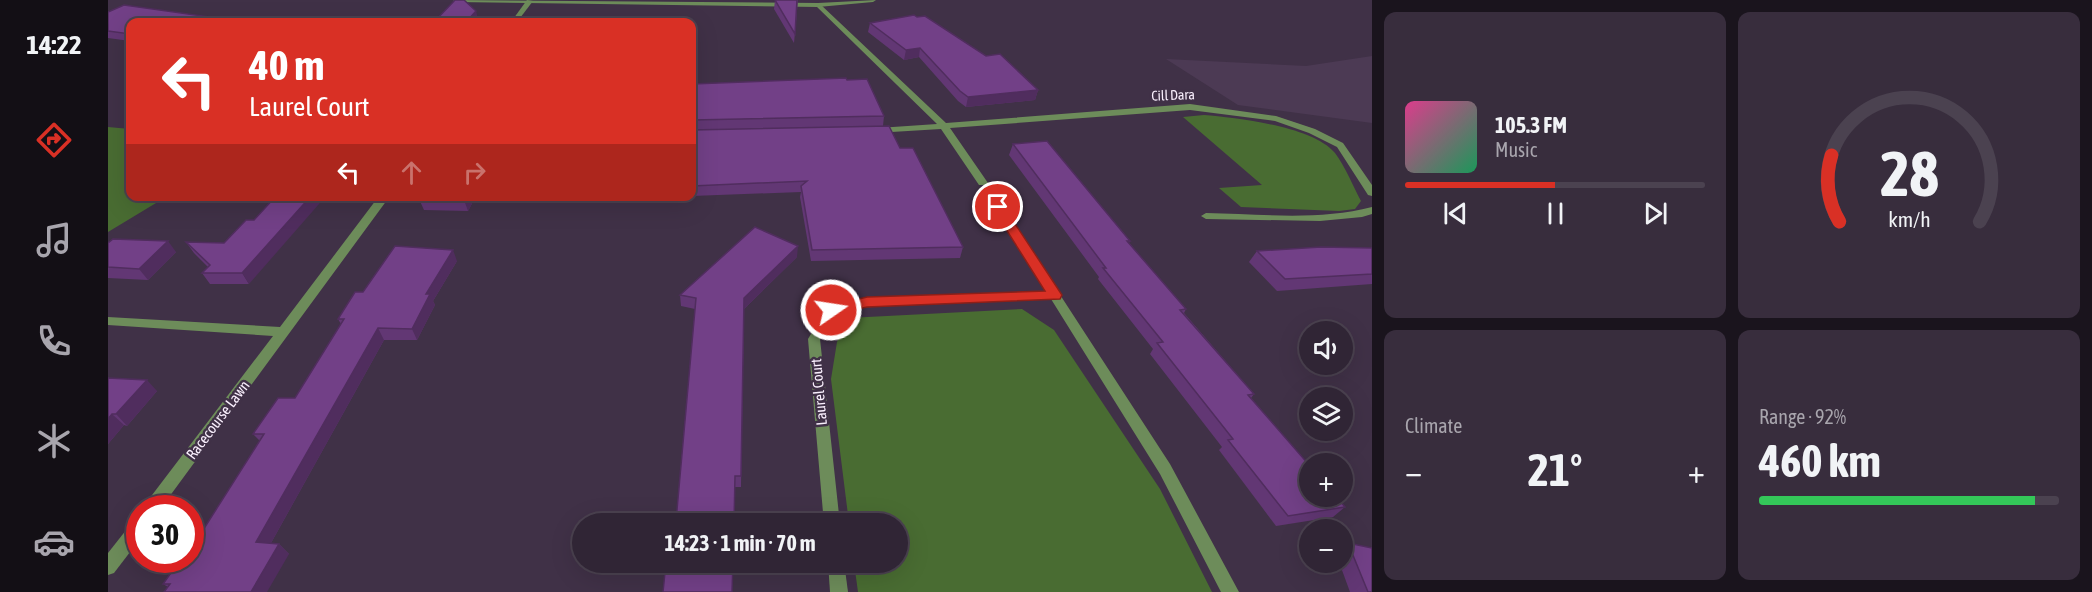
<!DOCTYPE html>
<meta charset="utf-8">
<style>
:root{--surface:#302535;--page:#382d3d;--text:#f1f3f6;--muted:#a8a5ad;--line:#4b4250;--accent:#d93025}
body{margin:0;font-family:"Asap Condensed",sans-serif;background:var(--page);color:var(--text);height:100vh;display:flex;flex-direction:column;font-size:22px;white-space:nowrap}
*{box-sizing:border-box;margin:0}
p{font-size:20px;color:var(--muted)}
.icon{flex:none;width:33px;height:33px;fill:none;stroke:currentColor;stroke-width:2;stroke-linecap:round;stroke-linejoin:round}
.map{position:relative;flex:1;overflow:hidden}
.sheet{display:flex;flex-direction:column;gap:12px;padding:12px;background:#1a141d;width:720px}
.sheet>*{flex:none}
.top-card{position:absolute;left:18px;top:18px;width:570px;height:183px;border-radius:12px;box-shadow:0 6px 24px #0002,0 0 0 2px var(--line);background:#d93025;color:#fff;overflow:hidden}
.fabs{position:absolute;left:1191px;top:321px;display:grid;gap:12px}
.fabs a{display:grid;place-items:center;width:54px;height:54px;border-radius:50%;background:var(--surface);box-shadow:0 6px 24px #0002,0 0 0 2px var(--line);font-size:30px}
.speed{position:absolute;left:18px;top:495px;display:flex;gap:12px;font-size:30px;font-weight:700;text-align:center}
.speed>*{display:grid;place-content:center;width:78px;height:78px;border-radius:50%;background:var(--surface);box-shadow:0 6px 24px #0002,0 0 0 2px var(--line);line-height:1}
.speed .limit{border:9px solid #d22;background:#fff;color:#111}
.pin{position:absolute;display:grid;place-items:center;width:51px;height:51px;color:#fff;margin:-26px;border:3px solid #fff;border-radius:50%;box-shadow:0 2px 6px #0007}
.me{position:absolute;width:66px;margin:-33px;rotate:77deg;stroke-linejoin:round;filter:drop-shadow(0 0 4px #0008)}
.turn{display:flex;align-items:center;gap:21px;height:126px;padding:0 24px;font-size:27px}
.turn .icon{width:78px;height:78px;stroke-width:2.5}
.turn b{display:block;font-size:42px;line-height:51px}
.lanes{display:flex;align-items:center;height:57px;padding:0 24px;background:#0003;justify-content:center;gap:30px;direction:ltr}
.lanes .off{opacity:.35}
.big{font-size:45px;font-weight:700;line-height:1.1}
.sheet .tile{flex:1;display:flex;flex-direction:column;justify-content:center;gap:9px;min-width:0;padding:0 21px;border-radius:12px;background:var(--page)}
.sheet .dial{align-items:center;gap:0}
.dial svg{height:156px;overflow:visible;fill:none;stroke:var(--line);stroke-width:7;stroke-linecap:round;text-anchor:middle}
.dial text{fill:var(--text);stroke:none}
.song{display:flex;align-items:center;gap:18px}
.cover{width:72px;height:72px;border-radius:9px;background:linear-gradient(135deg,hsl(330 70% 55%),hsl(150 70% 35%))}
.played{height:6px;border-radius:3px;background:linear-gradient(90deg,var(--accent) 50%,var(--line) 50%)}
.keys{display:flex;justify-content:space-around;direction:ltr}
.heat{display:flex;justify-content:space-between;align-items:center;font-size:33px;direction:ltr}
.charge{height:9px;border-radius:4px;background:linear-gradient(90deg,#34c759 92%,var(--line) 0)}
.sheet .tiles{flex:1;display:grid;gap:12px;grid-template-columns:repeat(2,1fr)}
.trip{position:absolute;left:464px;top:513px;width:336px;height:60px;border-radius:30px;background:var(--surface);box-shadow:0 6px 24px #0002,0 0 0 2px var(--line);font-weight:700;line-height:60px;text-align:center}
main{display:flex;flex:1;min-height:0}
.tab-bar{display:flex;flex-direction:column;width:108px;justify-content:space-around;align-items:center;background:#130f15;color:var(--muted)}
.tab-bar .icon{width:42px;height:42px}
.tab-bar .active{color:var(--accent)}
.tab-bar b{font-size:27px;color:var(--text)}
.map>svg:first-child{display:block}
.built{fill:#4c3a54}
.green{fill:#496c32}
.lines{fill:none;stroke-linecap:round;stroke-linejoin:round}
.minor{fill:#6d8c5a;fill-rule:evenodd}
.tertiary{fill:#6d8c5a;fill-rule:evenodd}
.wall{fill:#623774}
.shaded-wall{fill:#502d5e}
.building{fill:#724087;stroke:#502d5e;stroke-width:1.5}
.route{fill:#d93025;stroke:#8d1f18;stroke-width:1.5}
.labels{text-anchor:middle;stroke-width:5;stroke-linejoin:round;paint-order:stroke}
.far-street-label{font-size:14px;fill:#f9effd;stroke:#403147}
.street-label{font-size:15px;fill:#f9effd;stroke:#403147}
</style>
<main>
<nav class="tab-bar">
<b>14:22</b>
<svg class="icon active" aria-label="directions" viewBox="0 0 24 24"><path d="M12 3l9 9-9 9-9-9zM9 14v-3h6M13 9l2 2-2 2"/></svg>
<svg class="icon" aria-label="music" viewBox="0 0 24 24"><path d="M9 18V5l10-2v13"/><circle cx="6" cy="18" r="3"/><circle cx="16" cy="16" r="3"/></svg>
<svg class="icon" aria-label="phone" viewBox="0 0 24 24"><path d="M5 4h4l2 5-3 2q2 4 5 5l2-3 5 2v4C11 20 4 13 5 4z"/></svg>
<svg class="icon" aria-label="climate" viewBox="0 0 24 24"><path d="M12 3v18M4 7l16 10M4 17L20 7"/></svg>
<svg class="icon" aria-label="car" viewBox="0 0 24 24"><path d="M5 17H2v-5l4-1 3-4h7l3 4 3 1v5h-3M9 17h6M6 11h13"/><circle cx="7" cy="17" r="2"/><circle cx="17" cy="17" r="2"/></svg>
</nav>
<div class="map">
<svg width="1264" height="592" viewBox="0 0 1264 592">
<rect width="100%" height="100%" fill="#403147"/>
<polygon class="built" points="1264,56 1264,123 1130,105 1058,59 1198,66"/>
<g class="green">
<path d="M 1096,115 C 1129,118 1205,126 1227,153 C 1237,166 1245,186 1253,201 L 1247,209 L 1231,211 L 1133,207 L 1111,188 L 1154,185 L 1075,117 Z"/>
<polygon points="0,127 22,129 22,196 58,197 0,232"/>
<polygon points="914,309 946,330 1052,489 1104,592 750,592 746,563 789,562 789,524 741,523 723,379 729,342 740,318"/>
</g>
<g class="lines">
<g class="minor">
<polygon points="419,0 425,1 409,22 403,22"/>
<polygon points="708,4 712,4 838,123 1082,104 1168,116 1207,129 1235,143 1264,185 1264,196 1260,195 1229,147 1201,133 1167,121 1082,110 842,128 880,183 879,185 871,185 833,129 767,133 765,131 770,128 829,124 708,6"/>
<polygon points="271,196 282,196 53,508 36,508 38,503 165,336 0,325 0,317 172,327"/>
<polygon points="890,204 895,207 1062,464 1131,592 1113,592 1052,474 943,299 760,306 727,313 712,339 732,524 716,524 700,339 719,307 760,298 937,291 885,207"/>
<path d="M 1264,207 L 1264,214 L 1254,217 L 1212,221 L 1098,219 L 1093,216 L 1098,213 C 1152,214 1211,221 1264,207 Z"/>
<polygon points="32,518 32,539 6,573 0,575 0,553 26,520"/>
<polygon points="720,562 736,562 740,592 722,592"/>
</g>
<polygon class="tertiary" points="345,0 710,3 768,0 765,2 710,7 348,2"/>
</g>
<g class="wall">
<polygon points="661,0 690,0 686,43 666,9 667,0"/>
<polygon points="0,12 116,19 118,22 22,22 22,41 0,38"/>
<polygon points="762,23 930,90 927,100 858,107 850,101 811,57 796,60 760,32"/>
<polygon points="739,80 776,116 775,126 792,148 855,247 852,258 703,261 692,197 693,192 584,196 584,84"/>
<polygon points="905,144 1022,241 1021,243 1078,309 1076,313 1146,394 1143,398 1237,507 1225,517 1168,526 1111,450 1114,447 1042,354 1045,349 990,279 991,277 901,155"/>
<polygon points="313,196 368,196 360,211 316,210 311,199"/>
<polygon points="78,242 116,243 141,284 102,284 94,273 100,267 86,253"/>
<polygon points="0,243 68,252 40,280 0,278"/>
<polygon points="1264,248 1264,284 1169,291 1141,262 1149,251"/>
<polygon points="689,257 636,309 633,487 627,487 568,521 587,309 573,306 572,295"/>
<polygon points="349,261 325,301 327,305 309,340 276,340 163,543 171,544 181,554 60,587 55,584 90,538 152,441 145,434 187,398 233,324 230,319 255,292"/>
<polygon points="0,378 49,391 19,426 16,425 0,444"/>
<polygon points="1240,543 1264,592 1242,592 1231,562 1234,562 1234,547"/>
</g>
<g class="shaded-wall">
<polygon points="368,11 370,19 368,22 358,22"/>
<polygon points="116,19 118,22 109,22"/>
<polygon points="812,48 811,57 796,60 798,50"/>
<polygon points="930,90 927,100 858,107 860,97"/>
<polygon points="585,120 586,131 584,133 584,122"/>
<polygon points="203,196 218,196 141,284 134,273"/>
<polygon points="358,196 368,196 360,211 356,200"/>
<polygon points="60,241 68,252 40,280 31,269"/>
<polygon points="690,246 689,257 636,309 633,487 636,298"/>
<polygon points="345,250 349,261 325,301 327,305 309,340 304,329 318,294"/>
<polygon points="270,328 276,340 158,552 148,542"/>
<polygon points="39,380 49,391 19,426 8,414"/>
<polygon points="4,414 16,425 0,444 0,419"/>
<polygon points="171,544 181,554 159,592 143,592"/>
</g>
<g class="building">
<polygon points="347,0 356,0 368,11 358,22 326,22"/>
<polygon points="667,0 689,0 687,34"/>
<polygon points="16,5 116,19 109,22 22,22 22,34 0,31 0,12"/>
<polygon points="806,15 809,17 817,16 878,56 892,54 930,90 860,97 852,91 812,48 798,50 762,23"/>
<polygon points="738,78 739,80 759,79 776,116 585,120 584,122 584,84"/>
<polygon points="781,126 792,148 805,148 855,247 704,250 693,186 699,181 584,186 584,130"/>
<polygon points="939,141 1022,241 1019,241 1078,309 1072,310 1146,394 1140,395 1202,466 1202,496 1228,496 1237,507 1180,516 1120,440 1125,439 1049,343 1055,342 995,268 998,268 905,144"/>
<polygon points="168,196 203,196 134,273 94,273 102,265 78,242 116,243 138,220 146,220"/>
<polygon points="313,196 358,196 356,200 311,199"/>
<polygon points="647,227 690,246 636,298 633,476 627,476 626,524 562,524 562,521 568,521 588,298 572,295"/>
<polygon points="5,239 60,241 31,269 0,267 0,243"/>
<polygon points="287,246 345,250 318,294 322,294 304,329 270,328 148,542 171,544 143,592 56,592 62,584 55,584 72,560 82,560 82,544 87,537 90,538 156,434 145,434 170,398 187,398 236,319 230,319 247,292 255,292"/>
<polygon points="1213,247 1264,248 1264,274 1177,279 1149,251"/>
<polygon points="0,378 39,380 8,414 4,414 0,419"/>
<polygon points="1240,543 1264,548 1264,592 1260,592"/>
<polygon points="558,562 625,562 624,592 555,592"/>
</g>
<polygon class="route" points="890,203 894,204 952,292 954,295 952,299 759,307 723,315 718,314 716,310 718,307 759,297 937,291 884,207"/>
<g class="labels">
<g class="far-street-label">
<text transform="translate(1065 95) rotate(-2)" y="5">Cill Dara</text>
</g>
<g class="street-label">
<text transform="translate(711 392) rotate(-95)" y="5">Laurel Court</text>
<text transform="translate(110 420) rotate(-53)" y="5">Racecourse Lawn</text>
</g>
</g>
</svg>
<div class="fabs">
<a><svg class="icon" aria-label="sound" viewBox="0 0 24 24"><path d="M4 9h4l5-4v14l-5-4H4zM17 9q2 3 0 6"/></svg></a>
<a><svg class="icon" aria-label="layers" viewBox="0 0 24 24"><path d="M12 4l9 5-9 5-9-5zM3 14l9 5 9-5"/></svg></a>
<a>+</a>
<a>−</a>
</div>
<div class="speed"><div class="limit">30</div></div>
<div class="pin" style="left:890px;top:207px;background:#d93025"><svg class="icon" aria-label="arrive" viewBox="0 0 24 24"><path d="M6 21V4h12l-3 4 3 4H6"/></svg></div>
<svg class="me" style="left:723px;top:310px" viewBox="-20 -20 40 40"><circle r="17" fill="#d93025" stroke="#fff" stroke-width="3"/><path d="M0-11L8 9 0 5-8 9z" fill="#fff"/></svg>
<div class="trip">14:23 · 1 min · 70 m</div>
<div class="top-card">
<div class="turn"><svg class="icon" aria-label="left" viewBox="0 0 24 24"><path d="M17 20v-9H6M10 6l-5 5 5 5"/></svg><div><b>40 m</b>Laurel Court</div></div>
<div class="lanes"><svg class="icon" aria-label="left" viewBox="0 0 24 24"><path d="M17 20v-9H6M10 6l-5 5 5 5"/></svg><svg class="icon off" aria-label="ahead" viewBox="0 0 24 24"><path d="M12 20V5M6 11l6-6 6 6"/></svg><svg class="icon off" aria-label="right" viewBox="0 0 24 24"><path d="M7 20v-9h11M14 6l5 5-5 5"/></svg></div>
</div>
</div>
<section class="sheet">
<div class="tiles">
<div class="tile">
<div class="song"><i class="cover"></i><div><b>105.3 FM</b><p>Music</p></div></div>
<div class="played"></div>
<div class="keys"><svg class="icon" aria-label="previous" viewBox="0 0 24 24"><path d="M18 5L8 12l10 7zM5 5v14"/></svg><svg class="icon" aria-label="pause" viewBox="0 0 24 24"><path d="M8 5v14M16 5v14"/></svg><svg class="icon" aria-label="next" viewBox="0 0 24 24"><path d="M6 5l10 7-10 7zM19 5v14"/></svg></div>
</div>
<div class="tile dial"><svg viewBox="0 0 100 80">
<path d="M14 69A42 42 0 1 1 86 69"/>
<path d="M14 69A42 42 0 0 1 10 35" stroke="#d93025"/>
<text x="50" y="56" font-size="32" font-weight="700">28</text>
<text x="50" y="72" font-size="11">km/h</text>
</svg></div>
<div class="tile"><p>Climate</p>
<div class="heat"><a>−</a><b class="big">21°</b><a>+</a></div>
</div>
<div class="tile"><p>Range · 92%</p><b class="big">460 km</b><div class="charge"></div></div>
</div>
</section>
</main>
